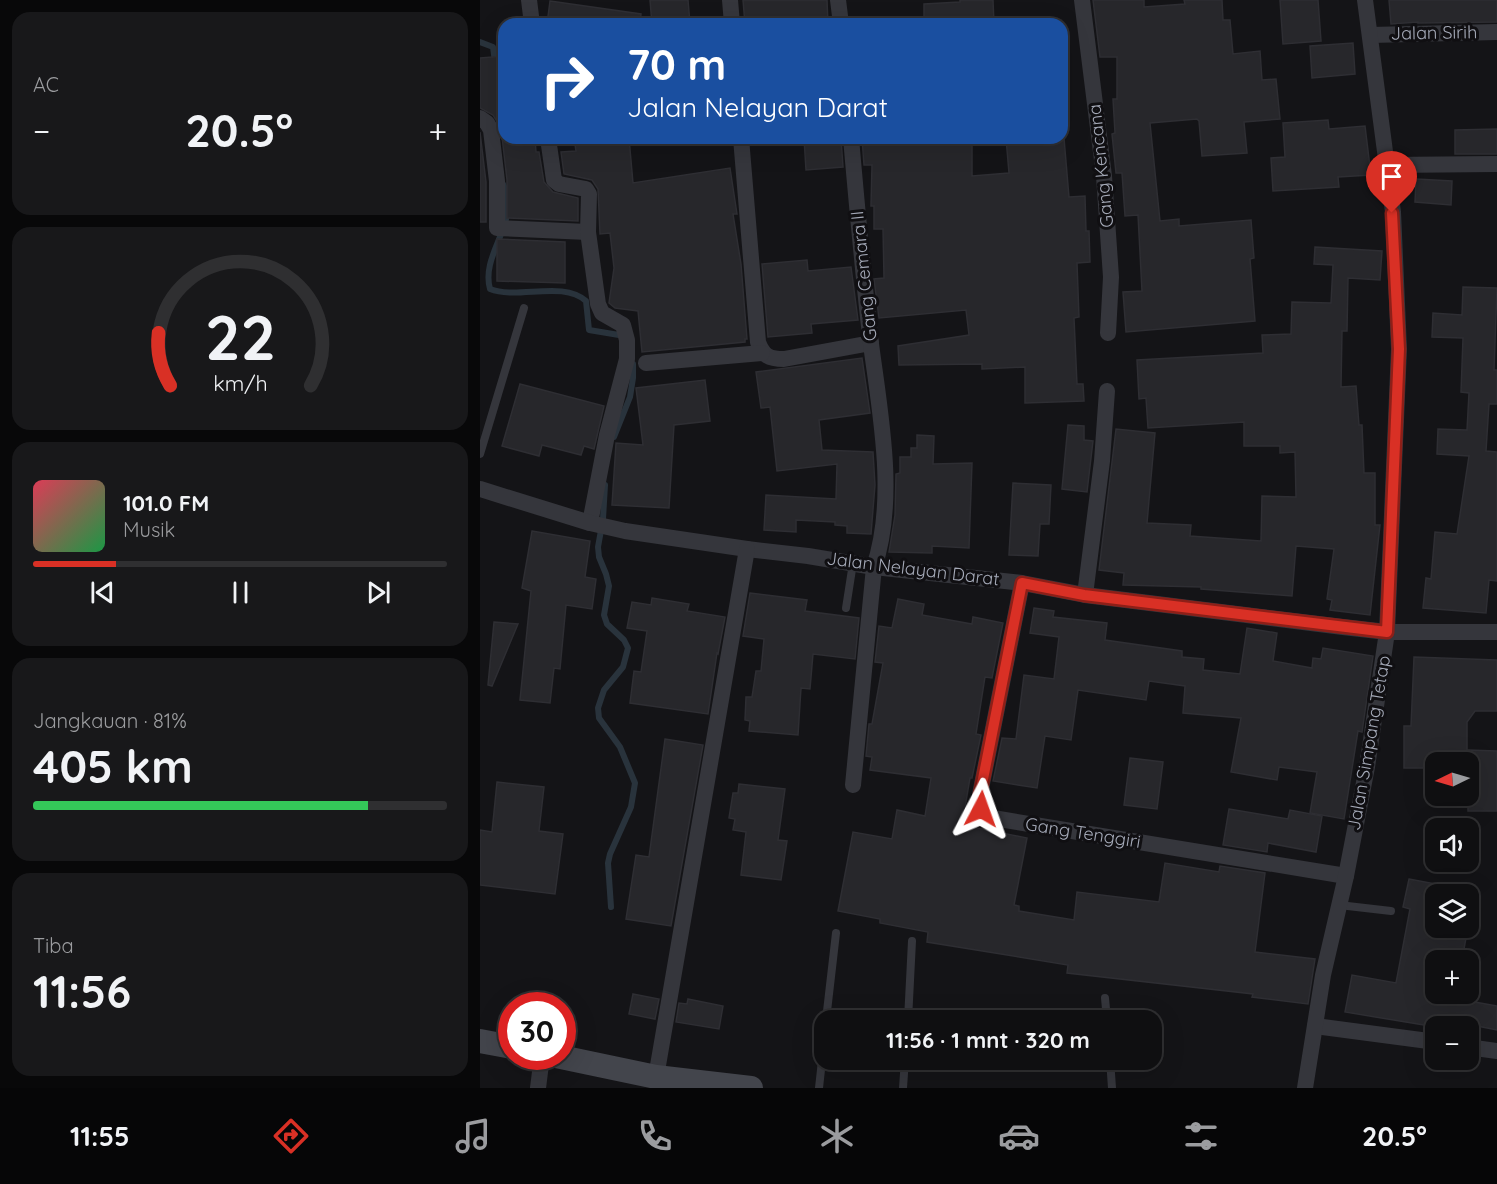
<!DOCTYPE html>
<html lang="id">
<meta charset="utf-8">
<style>
:root{--surface:#0f0f11;--page:#18181a;--text:#f1f3f6;--muted:#9b9c9f;--line:#2f2f31;--accent:#d93025}
body{margin:0;font-family:Quicksand,sans-serif;background:var(--page);color:var(--text);height:100vh;display:flex;flex-direction:column;font-size:22px;white-space:nowrap}
*{box-sizing:border-box;margin:0}
p{font-size:20px;color:var(--muted)}
.icon{flex:none;width:33px;height:33px;fill:none;stroke:currentColor;stroke-width:2;stroke-linecap:round;stroke-linejoin:round}
.map{position:relative;flex:1;overflow:hidden}
.panel{display:flex;flex-direction:column;gap:12px;padding:12px;background:#080809;width:480px}
.panel>*{flex:none}
.guide{position:absolute;left:18px;top:18px;width:570px;height:126px;border-radius:18px;box-shadow:0 6px 24px #0002,0 0 0 2px var(--line);background:#1a4fa0;color:#fff;overflow:hidden}
.needle{width:39px;rotate:265deg}
.fabs{position:absolute;left:945px;top:752px;display:grid;gap:12px}
.fabs a{display:grid;place-items:center;width:54px;height:54px;border-radius:12px;background:var(--surface);box-shadow:0 6px 24px #0002,0 0 0 2px var(--line);font-size:30px}
.speed{position:absolute;left:18px;top:992px;display:flex;gap:12px;font-size:30px;font-weight:700;text-align:center}
.speed>*{display:grid;place-content:center;width:78px;height:78px;border-radius:50%;background:var(--surface);box-shadow:0 6px 24px #0002,0 0 0 2px var(--line);line-height:1}
.speed .limit{border:9px solid #d22;background:#fff;color:#111}
.pin{position:absolute;display:grid;place-items:center;width:51px;height:51px;color:#fff;margin:-62px -26px;border-radius:50% 50% 50% 0;rotate:-45deg;box-shadow:0 0 6px #0007}
.pin .icon{rotate:45deg}
.me{position:absolute;width:66px;margin:-33px;rotate:4deg;stroke-linejoin:round;filter:drop-shadow(0 0 4px #0008)}
.turn{display:flex;align-items:center;gap:21px;height:126px;padding:0 30px;font-size:27px}
.turn .icon{width:78px;height:78px;stroke-width:2.5}
.turn b{display:block;font-size:42px;line-height:51px}
.big{font-size:45px;font-weight:700;line-height:1.1}
.panel .card{flex:1;display:flex;flex-direction:column;justify-content:center;gap:9px;min-width:0;padding:0 21px;border-radius:18px;background:var(--page)}
.panel .dial{align-items:center;gap:0}
.dial svg{height:156px;overflow:visible;fill:none;stroke:var(--line);stroke-width:7;stroke-linecap:round;text-anchor:middle}
.dial text{fill:var(--text);stroke:none}
.song{display:flex;align-items:center;gap:18px}
.cover{width:72px;height:72px;border-radius:9px;background:linear-gradient(135deg,hsl(350 70% 55%),hsl(140 70% 35%))}
.played{height:6px;border-radius:3px;background:linear-gradient(90deg,var(--accent) 20%,var(--line) 20%)}
.keys{display:flex;justify-content:space-around;direction:ltr}
.heat{display:flex;justify-content:space-between;align-items:center;font-size:33px;direction:ltr}
.charge{height:9px;border-radius:4px;background:linear-gradient(90deg,#34c759 81%,var(--line) 0)}
.trip{position:absolute;left:334px;top:1010px;width:348px;height:60px;border-radius:18px;background:var(--surface);box-shadow:0 6px 24px #0002,0 0 0 2px var(--line);font-weight:700;line-height:60px;text-align:center}
.dock{display:flex;height:96px;justify-content:space-around;align-items:center;background:#060607;color:var(--muted)}
.dock .icon{width:42px;height:42px}
.dock .current{color:var(--accent)}
.dock b{font-size:27px;color:var(--text)}
main{display:flex;flex:1;min-height:0}
.map>svg:first-child{display:block}
.lines{fill:none;stroke-linecap:round;stroke-linejoin:round}
.stream{stroke:#29333c;stroke-width:6}
.building{fill:#27272b;stroke:#2e2e33;stroke-width:1.5}
.lane{stroke:#35363c;stroke-width:8}
.street{stroke:#35363c;stroke-width:16}
.secondary{stroke:#43454c;stroke-width:24}
.route-casing{stroke:#8d1f18;stroke-width:15}
.route{stroke:#d93025;stroke-width:10}
.labels{text-anchor:middle;stroke-width:6;stroke-linejoin:round;paint-order:stroke}
.street-label{font-size:18px;fill:#a5aab8;stroke:#100f12}
</style>
<main>
<section class="panel">
<div class="card"><p>AC</p>
<div class="heat"><a>−</a><b class="big">20.5°</b><a>+</a></div>
</div>
<div class="card dial"><svg viewBox="0 0 100 80">
<path d="M14 69A42 42 0 1 1 86 69"/>
<path d="M14 69A42 42 0 0 1 8 42" stroke="#d93025"/>
<text x="50" y="56" font-size="32" font-weight="700">22</text>
<text x="50" y="72" font-size="11">km/h</text>
</svg></div>
<div class="card">
<div class="song"><i class="cover"></i><div><b>101.0 FM</b><p>Musik</p></div></div>
<div class="played"></div>
<div class="keys"><svg class="icon" aria-label="previous" viewBox="0 0 24 24"><path d="M18 5L8 12l10 7zM5 5v14"/></svg><svg class="icon" aria-label="pause" viewBox="0 0 24 24"><path d="M8 5v14M16 5v14"/></svg><svg class="icon" aria-label="next" viewBox="0 0 24 24"><path d="M6 5l10 7-10 7zM19 5v14"/></svg></div>
</div>
<div class="card"><p>Jangkauan · 81%</p><b class="big">405 km</b><div class="charge"></div></div>
<div class="card"><p>Tiba</p><b class="big">11:56</b></div>
</section>
<div class="map">
<svg width="1017" height="1088" viewBox="0 0 1017 1088">
<rect width="100%" height="100%" fill="#141417"/>
<g class="lines">
<g class="stream">
<polyline points="0,42 13,47 15,62"/>
<path d="M 23,184 C 42,222 0,253 10,289 C 37,300 83,280 106,301 L 109,330 L 145,336"/>
<polyline points="134,437 150,397 153,378 153,364"/>
<polyline points="125,485 123,519 118,547 119,557 126,574 129,586 124,615 127,624 144,640 148,648 143,667 124,690 118,708 119,718 140,747 155,783 151,807 130,854 128,863 131,907"/>
</g>
</g>
<g class="building">
<polygon points="170,0 208,0 210,24 172,24"/>
<polygon points="263,0 347,0 348,24 265,24"/>
<polygon points="480,0 513,0 514,24 444,24 444,4 480,2"/>
<polygon points="613,0 664,0 664,7 705,4 704,0 742,0 743,20 750,20 753,54 780,51 782,80 796,79 800,119 764,122 767,153 722,156 719,121 717,119 670,123 680,221 699,219 699,226 771,220 774,258 770,259 775,321 646,332 643,292 662,291 658,215 645,216 642,173 636,173 632,134 635,133 633,99 637,99 637,57 620,57"/>
<polygon points="800,0 838,0 841,41 803,44"/>
<polygon points="909,0 1017,0 1017,22 938,23 938,22 911,24"/>
<polygon points="70,1 161,14 160,24 67,24"/>
<polygon points="873,43 875,74 832,78 830,46"/>
<polygon points="24,56 24,138 55,138 56,152 59,152 64,182 73,192 98,198 98,221 27,218 27,180 21,128 13,115 0,108 0,58"/>
<polygon points="848,120 849,129 885,126 891,175 858,177 859,187 793,191 791,158 805,157 803,123"/>
<polygon points="1017,129 1017,154 975,154 975,130"/>
<polygon points="0,132 6,182 6,222 0,222"/>
<polygon points="94,138 149,138 153,183 250,168 257,214 253,214 261,264 267,339 265,339 265,342 162,352 158,311 135,308 129,303 134,268 130,233 120,234 118,189 112,180 84,174 81,152 96,151"/>
<polygon points="324,138 361,138 363,167 326,170"/>
<polygon points="382,138 492,138 492,176 529,173 526,138 584,138 589,197 605,196 606,231 609,231 610,262 597,263 599,317 594,318 597,384 603,384 604,401 545,403 545,367 502,369 502,364 419,365 418,346 489,335 486,310 399,318 394,279 404,278 403,229 394,229 394,206 391,206 392,165 384,165"/>
<polygon points="936,179 972,181 971,205 935,202"/>
<polygon points="17,239 85,242 85,283 17,281"/>
<polygon points="835,247 902,251 900,280 868,278 867,331 862,331 861,387 876,386 879,425 882,425 884,473 895,473 895,525 900,525 890,615 850,610 852,600 847,599 854,549 816,546 812,596 721,589 721,587 643,585 644,573 619,570 636,429 675,433 667,523 711,525 710,536 781,541 782,496 816,497 815,452 800,453 800,446 764,446 764,422 668,428 666,398 659,399 657,360 783,353 782,335 811,334 812,302 851,303 853,265 834,264"/>
<polygon points="327,260 328,271 371,267 378,320 331,324 332,333 288,337 282,264"/>
<polygon points="983,287 1017,288 1014,370 1017,370 1017,404 1009,404 1006,451 1017,452 1017,581 1009,580 1006,613 943,608 946,578 951,579 955,532 977,534 989,456 957,454 958,429 987,430 989,393 981,392 983,338 952,337 953,313 982,315"/>
<polygon points="382,358 390,413 339,420 342,450 393,452 395,485 391,534 367,533 367,526 355,525 355,522 316,520 316,532 284,530 286,495 356,499 357,464 297,471 290,407 281,408 276,372"/>
<polygon points="225,380 230,421 194,425 189,508 132,505 136,443 163,445 156,388"/>
<polygon points="40,384 124,406 114,449 104,446 101,455 62,445 59,456 22,446"/>
<polygon points="588,425 604,426 604,440 613,441 607,492 582,489"/>
<polygon points="437,435 454,436 453,464 492,463 489,548 452,546 452,553 409,552 415,515 416,474 420,473 420,457 431,457 431,448 437,448"/>
<polygon points="533,483 571,485 569,524 560,524 558,556 529,555"/>
<polygon points="52,531 110,541 105,577 116,579 112,609 86,605 80,669 74,668 70,703 40,700 51,591 42,588"/>
<polygon points="270,593 327,600 325,611 379,618 375,659 333,654 330,689 321,688 318,735 269,731 270,721 265,720 266,697 272,697 276,671 281,671 284,639 263,636"/>
<polygon points="172,598 209,604 207,611 245,617 238,654 237,653 228,714 150,703 154,671 161,672 167,631 147,628 152,602 171,605"/>
<polygon points="418,599 444,604 442,615 492,624 493,617 523,623 512,678 505,677 496,734 501,735 492,778 490,778 482,825 547,838 534,905 539,906 539,911 594,920 597,892 679,902 685,863 739,872 740,866 785,873 775,952 835,959 828,1004 772,997 773,994 587,973 588,965 447,942 448,932 400,923 400,919 358,911 373,832 412,839 417,810 445,816 451,778 390,770 392,757 386,756 389,724 392,724 403,663 395,662 399,626 412,628"/>
<polygon points="554,608 574,611 573,617 627,623 625,640 702,651 702,657 724,659 723,670 760,674 767,628 797,633 793,661 832,668 833,658 841,659 843,648 893,656 882,732 878,731 864,819 830,813 837,772 799,767 797,780 751,772 761,718 703,713 705,686 669,681 666,700 598,690 591,740 565,736 557,788 513,781 522,738 536,739 544,675 574,679 579,637 550,633"/>
<polygon points="14,622 38,624 12,686 8,685"/>
<polygon points="934,657 1017,660 1017,711 995,711 987,722 987,762 956,762 956,768 924,768 924,726 931,726"/>
<polygon points="185,739 223,745 191,926 146,919 156,855 169,857"/>
<polygon points="988,750 1017,751 1017,811 988,811"/>
<polygon points="650,758 683,762 677,809 644,805"/>
<polygon points="17,782 64,787 59,831 83,834 75,894 0,885 0,830 12,832"/>
<polygon points="259,784 305,789 298,840 307,841 301,880 261,875 266,832 253,830 255,819 249,818 253,793 258,793"/>
<polygon points="749,809 808,819 810,810 842,816 836,852 788,843 787,852 743,845"/>
<polygon points="929,879 956,884 956,927 988,927 982,960 956,960 956,995 1017,1006 1017,1030 997,1026 950,1026 865,1012 872,975 916,983 930,909 923,907"/>
<polygon points="153,994 179,999 175,1019 149,1014"/>
<polygon points="208,999 243,1006 239,1029 196,1022 199,1003 207,1004"/>
</g>
<g class="lines">
<g class="lane">
<polyline points="0,454 44,308"/>
<polyline points="366,608 373,563"/>
<polyline points="859,905 911,911"/>
<polyline points="625,998 627,1020"/>
<polyline points="346,1020 356,933"/>
<polyline points="428,1020 432,941"/>
<polyline points="630,1059 632,1088"/>
<polyline points="339,1088 345,1033"/>
<polyline points="423,1088 425,1059"/>
</g>
<g class="street">
<polyline points="49,0 52,24"/>
<polyline points="250,0 252,24"/>
<polyline points="358,0 361,24"/>
<polyline points="602,0 624,176 631,277 628,333"/>
<polyline points="890,35 1017,32"/>
<polyline points="0,118 7,123 11,130 17,181 17,228 108,232"/>
<polyline points="68,138 74,180 79,184 106,189 109,194 108,232 118,304 122,313 143,325 147,340 147,359 127,435 110,523"/>
<path d="M 261,138 L 278,342 C 283,356 289,359 304,359 L 391,343"/>
<path d="M 371,138 C 377,207 383,275 391,344 C 400,413 417,499 394,567 L 373,785"/>
<polyline points="907,165 1017,164"/>
<polyline points="166,363 282,353"/>
<polyline points="0,489 110,523 145,531 267,549 328,556 394,567 542,583 605,595 863,627 907,632 1017,632"/>
<polyline points="542,583 500,794 501,809 506,815 513,818 866,876"/>
<polyline points="605,595 622,461 627,391"/>
<polyline points="835,1026 956,1042"/>
<polyline points="988,1047 1017,1051"/>
<polyline points="176,1077 267,549"/>
<polyline points="58,1088 62,1056"/>
<polyline points="825,1088 843,975 866,876 887,767 907,632 919,349 913,212 885,0"/>
</g>
<g class="secondary">
<polyline points="0,1041 32,1047"/>
<polyline points="76,1056 176,1077 271,1088"/>
</g>
</g>
<g class="lines">
<g class="route-casing">
<polyline id="route" points="501,809 500,794 542,583 604,595 907,632 919,349 912,213"/>
</g>
<use href="#route" class="route"/>
</g>
<g class="labels">
<g class="street-label">
<text transform="translate(954 33) rotate(-1)" y="6">Jalan Sirih</text>
<text transform="translate(621 166) rotate(-96)" y="6">Gang Kencana</text>
<text transform="translate(384 276) rotate(-96)" y="6">Gang Cemara II</text>
<text transform="translate(433 569) rotate(7)" y="6">Jalan Nelayan Darat</text>
<text transform="translate(889 743) rotate(-80)" y="6">Jalan Simpang Tetap</text>
<text transform="translate(603 833) rotate(9)" y="6">Gang Tenggiri</text>
</g>
</g>
</svg>
<div class="fabs">
<a><svg class="needle" viewBox="-14 -14 28 28"><path d="M0-13l5 13h-10z" fill="#e53935"/><path d="M0 13l5-13h-10z" fill="#9b9c9f"/></svg></a>
<a><svg class="icon" aria-label="sound" viewBox="0 0 24 24"><path d="M4 9h4l5-4v14l-5-4H4zM17 9q2 3 0 6"/></svg></a>
<a><svg class="icon" aria-label="layers" viewBox="0 0 24 24"><path d="M12 4l9 5-9 5-9-5zM3 14l9 5 9-5"/></svg></a>
<a>+</a>
<a>−</a>
</div>
<div class="speed"><div class="limit">30</div></div>
<div class="pin" style="left:912px;top:213px;background:#d93025"><svg class="icon" aria-label="arrive" viewBox="0 0 24 24"><path d="M6 21V4h12l-3 4 3 4H6"/></svg></div>
<svg class="me" style="left:501px;top:809px" viewBox="-20 -20 40 40"><path d="M0-17L14 15 0 8-14 15z" fill="#d93025" stroke="#fff" stroke-width="4"/></svg>
<div class="trip">11:56 · 1 mnt · 320 m</div>
<div class="guide">
<div class="turn"><svg class="icon" aria-label="right" viewBox="0 0 24 24"><path d="M7 20v-9h11M14 6l5 5-5 5"/></svg><div><b>70 m</b>Jalan Nelayan Darat</div></div>
</div>
</div>
</main>
<nav class="dock">
<b>11:55</b>
<svg class="icon current" aria-label="directions" viewBox="0 0 24 24"><path d="M12 3l9 9-9 9-9-9zM9 14v-3h6M13 9l2 2-2 2"/></svg>
<svg class="icon" aria-label="music" viewBox="0 0 24 24"><path d="M9 18V5l10-2v13"/><circle cx="6" cy="18" r="3"/><circle cx="16" cy="16" r="3"/></svg>
<svg class="icon" aria-label="phone" viewBox="0 0 24 24"><path d="M5 4h4l2 5-3 2q2 4 5 5l2-3 5 2v4C11 20 4 13 5 4z"/></svg>
<svg class="icon" aria-label="climate" viewBox="0 0 24 24"><path d="M12 3v18M4 7l16 10M4 17L20 7"/></svg>
<svg class="icon" aria-label="car" viewBox="0 0 24 24"><path d="M5 17H2v-5l4-1 3-4h7l3 4 3 1v5h-3M9 17h6M6 11h13"/><circle cx="7" cy="17" r="2"/><circle cx="17" cy="17" r="2"/></svg>
<svg class="icon" aria-label="filters" viewBox="0 0 24 24"><path d="M4 7h16M4 17h16"/><circle cx="9" cy="7" r="2"/><circle cx="15" cy="17" r="2"/></svg>
<b>20.5°</b>
</nav>
